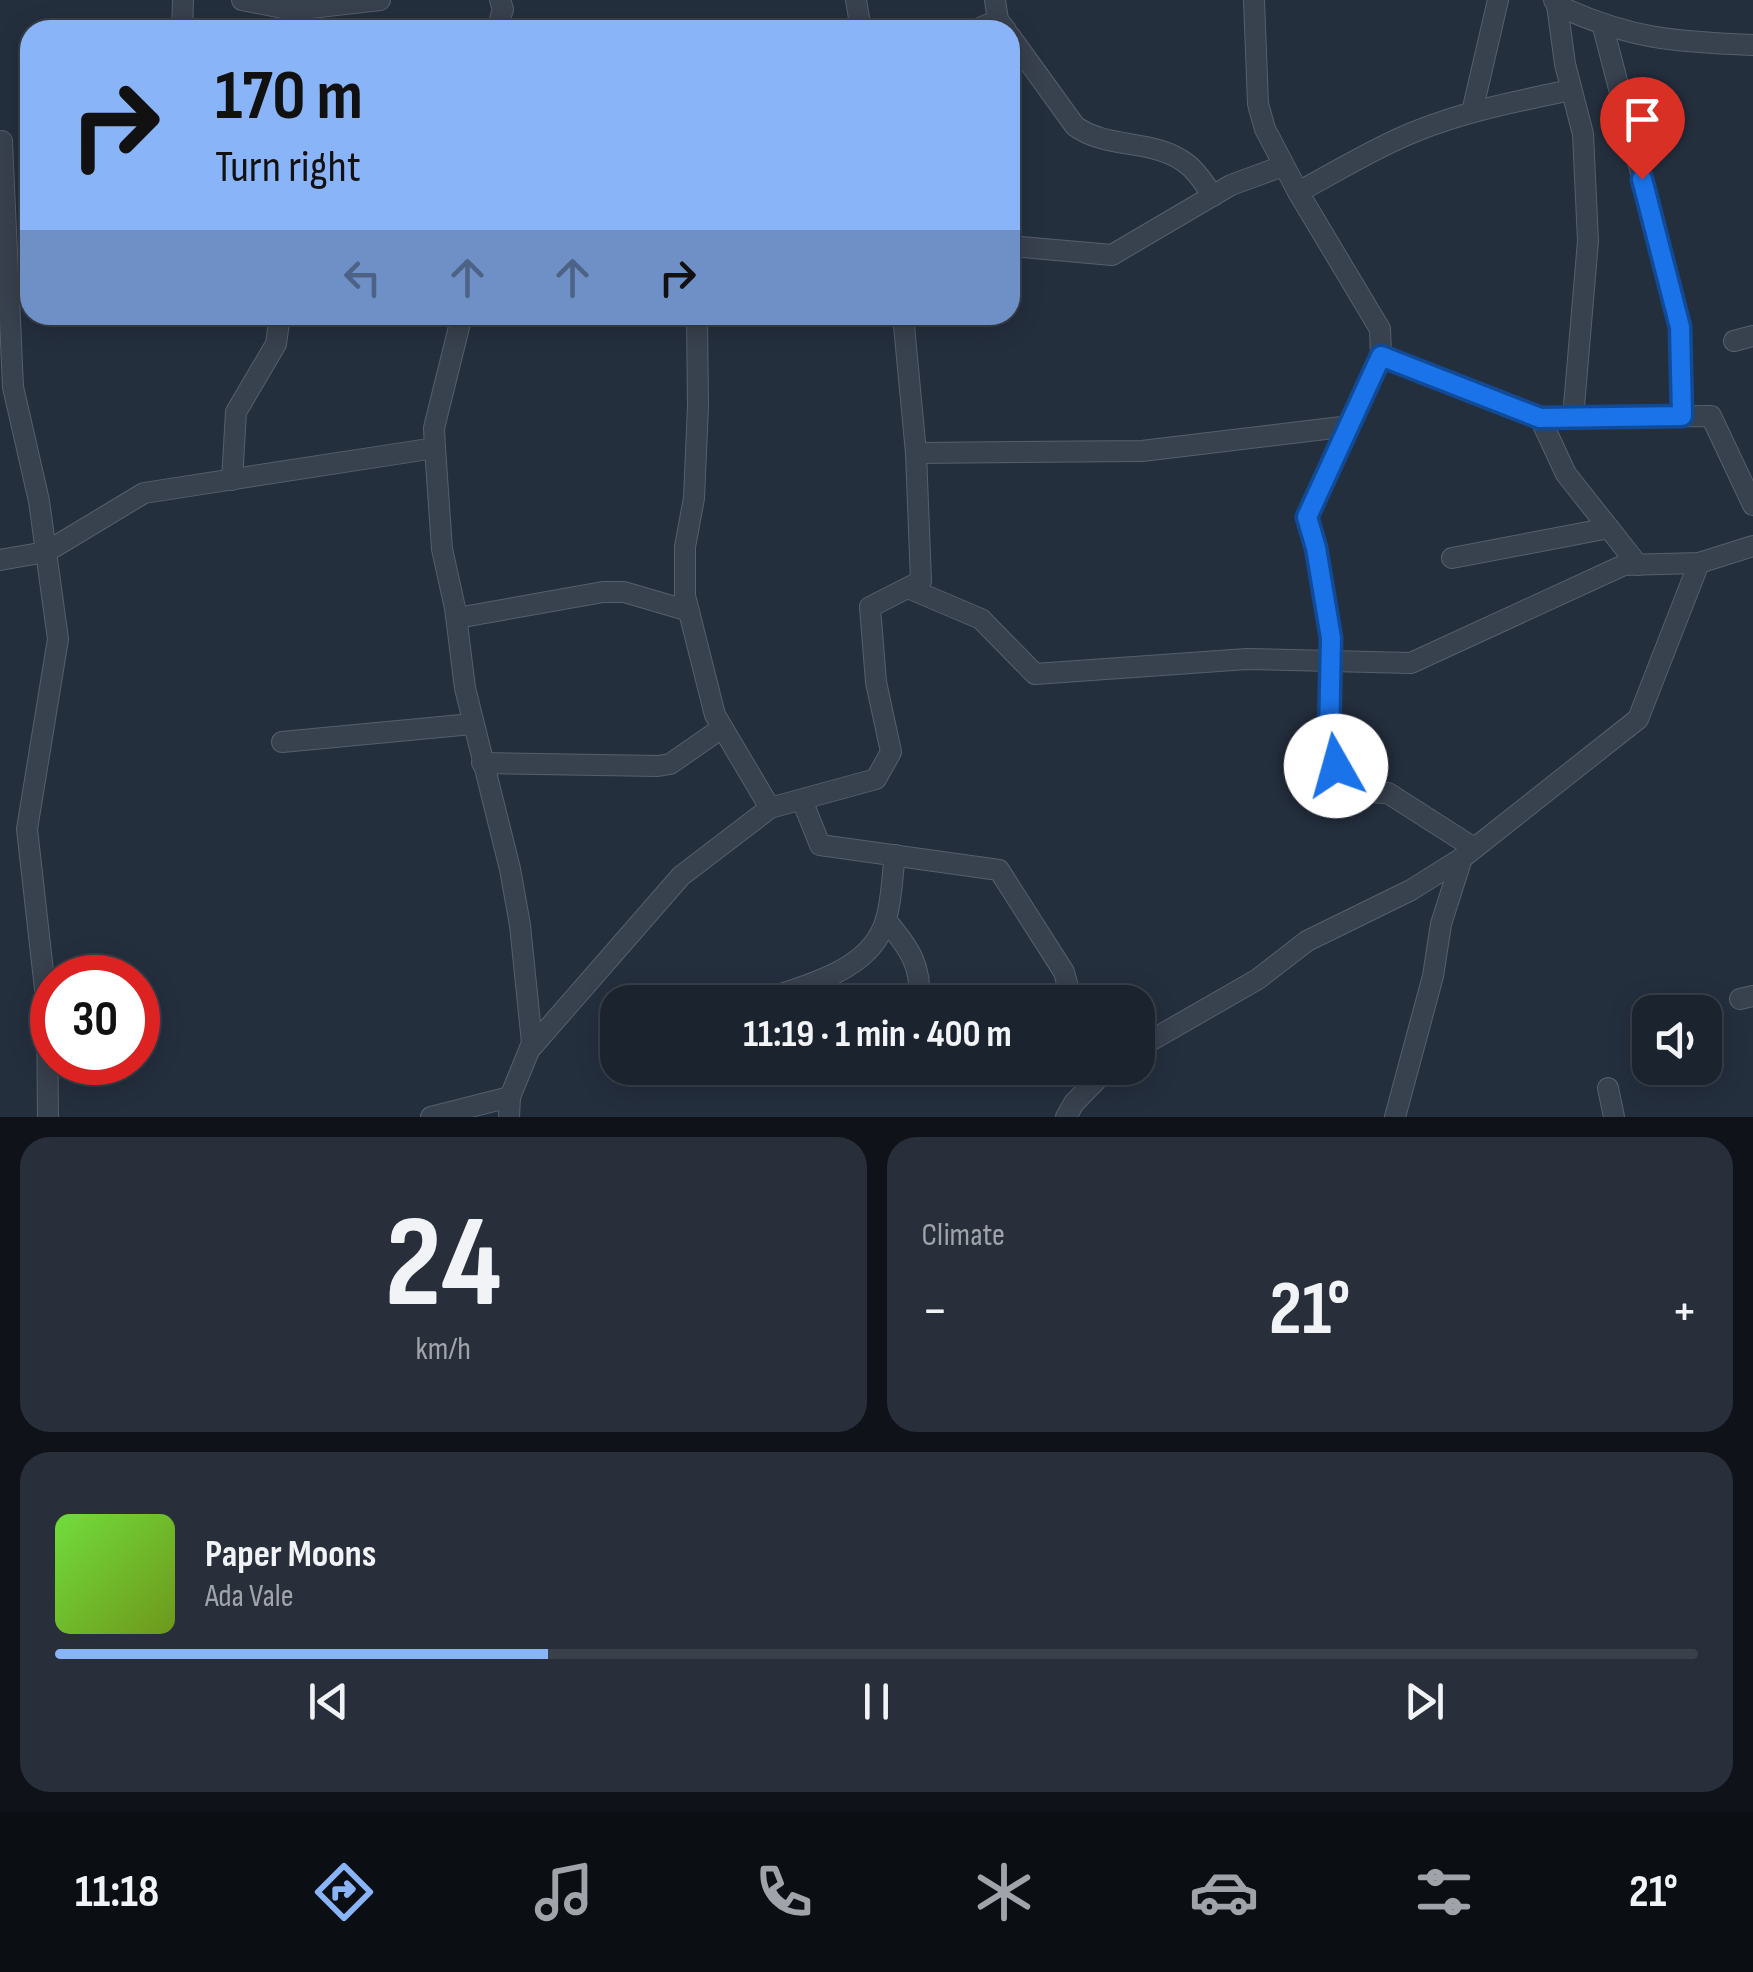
<!DOCTYPE html>
<meta charset="utf-8">
<style>
:root{--surface:#1b232e;--page:#282f3a;--text:#f1f3f6;--muted:#a0a4aa;--line:#39404a;--accent:#8ab4f8}
body{margin:0;font-family:"Sofia Sans Condensed",sans-serif;background:var(--page);color:var(--text);height:100vh;display:flex;flex-direction:column;font-size:38px;white-space:nowrap}
*{box-sizing:border-box;margin:0}
p{font-size:32px;color:var(--muted)}
.icon{flex:none;width:55px;height:55px;fill:none;stroke:currentColor;stroke-width:2;stroke-linecap:round;stroke-linejoin:round}
.map{position:relative;height:1117px;overflow:hidden}
.side{display:flex;flex-direction:column;gap:20px;padding:20px;background:#0f1319;flex:1}
.side>*{flex:none}
.banner{position:absolute;left:20px;top:20px;width:1000px;height:305px;border-radius:30px;box-shadow:0 5px 25px #0003,0 0 0 2px var(--line);background:#8ab4f8;color:#111;overflow:hidden}
.controls{position:absolute;left:1632px;top:995px;display:grid;gap:20px}
.controls a{display:grid;place-items:center;width:90px;height:90px;border-radius:20px;background:var(--surface);box-shadow:0 5px 25px #0003,0 0 0 2px var(--line);font-size:50px}
.speed{position:absolute;left:30px;top:955px;display:flex;gap:20px;font-size:50px;font-weight:700;text-align:center}
.speed>*{display:grid;place-content:center;width:130px;height:130px;border-radius:50%;background:var(--surface);box-shadow:0 5px 25px #0003,0 0 0 2px var(--line);line-height:1}
.speed .limit{border:15px solid #d22;background:#fff;color:#111}
.pin{position:absolute;display:grid;place-items:center;width:85px;height:85px;color:#fff;margin:-102px -42px;border-radius:50% 50% 50% 0;rotate:-45deg;box-shadow:0 0 10px #0007}
.pin .icon{rotate:45deg}
.me{position:absolute;width:110px;margin:-55px;rotate:353deg;stroke-linejoin:round;filter:drop-shadow(0 0 8px #0008)}
.turn{display:flex;align-items:center;gap:35px;height:210px;padding:0 30px;font-size:45px}
.turn .icon{width:130px;height:130px;stroke-width:2.5}
.turn b{display:block;font-size:70px;line-height:85px}
.lanes{display:flex;align-items:center;height:95px;padding:0 30px;background:#0003;justify-content:center;gap:50px;direction:ltr}
.lanes .off{opacity:.35}
.big{font-size:75px;font-weight:700;line-height:1.1}
.side .tile{flex:1;display:flex;flex-direction:column;justify-content:center;gap:15px;min-width:0;padding:0 35px;border-radius:30px;background:var(--page)}
.side .dial{align-items:center;gap:0}
.dial b{font-size:130px;line-height:1}
.song{display:flex;align-items:center;gap:30px}
.cover{width:120px;height:120px;border-radius:15px;background:linear-gradient(135deg,hsl(100 70% 55%),hsl(80 70% 35%))}
.played{height:10px;border-radius:5px;background:linear-gradient(90deg,var(--accent) 30%,var(--line) 30%)}
.keys{display:flex;justify-content:space-around;direction:ltr}
.heat{display:flex;justify-content:space-between;align-items:center;font-size:55px;direction:ltr}
.side .tiles{flex:1;display:grid;gap:20px;grid-template-columns:1fr 1fr}
.tile:last-child{grid-column:span 2}
.trip{position:absolute;left:600px;top:985px;width:555px;height:100px;border-radius:30px;background:var(--surface);box-shadow:0 5px 25px #0003,0 0 0 2px var(--line);font-weight:700;line-height:100px;text-align:center}
.tabs{display:flex;height:160px;justify-content:space-around;align-items:center;background:#0b0e12;color:var(--muted)}
.tabs .icon{width:70px;height:70px}
.tabs .selected{color:var(--accent)}
.tabs b{font-size:45px;color:var(--text)}
.map>svg:first-child{display:block}
.lines{fill:none;stroke-linecap:round;stroke-linejoin:round}
.street-casing{stroke:#565f6c;stroke-width:22}
.street{stroke:#38414e;stroke-width:20}
.route-casing{stroke:#114b97;stroke-width:25}
.route{stroke:#1a73e8;stroke-width:18}
</style>
<div class="map">
<svg width="1753" height="1117" viewBox="0 0 1753 1117">
<rect width="100%" height="100%" fill="#242f3e"/>
<g class="lines">
<g class="street-casing">
<g id="street">
<polyline points="242,0 293,10 380,0"/>
<polyline points="856,0 861,30"/>
<polyline points="995,0 998,20 1006,30"/>
<polyline points="1254,0 1258,104 1265,129 1298,192 1380,329 1381,356 1307,517 1316,548 1331,639 1329,740 1343,791 1388,793 1474,848"/>
<path d="M 1554,0 L 1557,5 C 1629,39 1675,42 1753,45"/>
<polyline points="1557,5 1565,64 1583,134 1588,241 1573,418"/>
<polyline points="1603,27 1681,327 1681,416"/>
<polyline points="182,30 183,0"/>
<polyline points="497,30 503,9 500,0"/>
<polyline points="975,30 998,20"/>
<path d="M 1010,36 L 1075,126 C 1108,150 1154,138 1187,164 C 1198,172 1205,185 1213,196"/>
<polyline points="1472,112 1498,0"/>
<polyline points="2,141 13,387 39,501 58,639 27,829 47,1007 48,1117"/>
<path d="M 1298,192 C 1336,172 1374,148 1414,132 C 1465,111 1518,101 1571,90"/>
<polyline points="1010,246 1112,255 1231,185 1283,166"/>
<polyline points="462,315 434,428 435,448 442,549 455,608 465,688 510,869 520,925 532,1043 510,1097 509,1117"/>
<polyline points="697,315 698,406 694,498 685,547 685,596 715,715 770,808"/>
<polyline points="1734,341 1753,336"/>
<polyline points="1381,356 1540,418 1711,416 1753,505"/>
<polyline points="1540,418 1566,474 1638,565"/>
<polyline points="916,453 1142,451 1350,426"/>
<polyline points="232,480 236,412 276,344 280,315"/>
<polyline points="1452,558 1609,528"/>
<polyline points="0,560 46,552 144,493 435,448"/>
<polyline points="908,588 981,619 1035,674 1247,659 1411,663 1624,565 1699,563 1753,546"/>
<polyline points="457,618 603,592 624,592 689,611"/>
<polyline points="282,742 472,724"/>
<polyline points="482,763 658,766 670,764 722,728"/>
<polyline points="802,800 820,845 999,870 1064,972 1072,1002"/>
<path d="M 886,920 C 909,949 922,964 919,1002"/>
<path d="M 772,997 C 813,983 873,968 886,919 C 892,899 892,876 895,855"/>
<polyline points="1740,999 1753,996"/>
<polyline points="531,1048 681,876 770,808 876,779 891,752 876,682 870,607 921,581 916,453 903,315"/>
<polyline points="1138,1048 1258,979 1307,941 1411,890 1462,858 1638,719 1699,563"/>
<polyline points="1608,1088 1614,1117"/>
<polyline points="431,1117 510,1097"/>
<polyline points="1066,1117 1074,1103 1108,1068"/>
<polyline points="1395,1117 1433,976 1441,924 1462,858"/>
</g>
</g>
<use href="#street" class="street"/>
</g>
<g class="lines">
<g class="route-casing">
<polyline id="route" points="1336,766 1329,740 1331,638 1316,548 1307,517 1381,356 1540,418 1682,416 1680,327 1642,179"/>
</g>
<use href="#route" class="route"/>
</g>
</svg>
<div class="controls">
<a><svg class="icon" aria-label="sound" viewBox="0 0 24 24"><path d="M4 9h4l5-4v14l-5-4H4zM17 9q2 3 0 6"/></svg></a>
</div>
<div class="speed"><div class="limit">30</div></div>
<div class="pin" style="left:1642px;top:179px;background:#d93025"><svg class="icon" aria-label="arrive" viewBox="0 0 24 24"><path d="M6 21V4h12l-3 4 3 4H6"/></svg></div>
<svg class="me" style="left:1336px;top:766px" viewBox="-20 -20 40 40"><circle r="19" fill="#fff"/><path d="M0-13L10 11 0 6-10 11z" fill="#1a73e8"/></svg>
<div class="trip">11:19 · 1 min · 400 m</div>
<div class="banner">
<div class="turn"><svg class="icon" aria-label="right" viewBox="0 0 24 24"><path d="M7 20v-9h11M14 6l5 5-5 5"/></svg><div><b>170 m</b>Turn right</div></div>
<div class="lanes"><svg class="icon off" aria-label="left" viewBox="0 0 24 24"><path d="M17 20v-9H6M10 6l-5 5 5 5"/></svg><svg class="icon off" aria-label="ahead" viewBox="0 0 24 24"><path d="M12 20V5M6 11l6-6 6 6"/></svg><svg class="icon off" aria-label="ahead" viewBox="0 0 24 24"><path d="M12 20V5M6 11l6-6 6 6"/></svg><svg class="icon" aria-label="right" viewBox="0 0 24 24"><path d="M7 20v-9h11M14 6l5 5-5 5"/></svg></div>
</div>
</div>
<section class="side">
<div class="tiles">
<div class="tile dial"><b>24</b><p>km/h</p></div>
<div class="tile"><p>Climate</p>
<div class="heat"><a>−</a><b class="big">21°</b><a>+</a></div>
</div>
<div class="tile">
<div class="song"><i class="cover"></i><div><b>Paper Moons</b><p>Ada Vale</p></div></div>
<div class="played"></div>
<div class="keys"><svg class="icon" aria-label="previous" viewBox="0 0 24 24"><path d="M18 5L8 12l10 7zM5 5v14"/></svg><svg class="icon" aria-label="pause" viewBox="0 0 24 24"><path d="M8 5v14M16 5v14"/></svg><svg class="icon" aria-label="next" viewBox="0 0 24 24"><path d="M6 5l10 7-10 7zM19 5v14"/></svg></div>
</div>
</div>
</section>
<nav class="tabs">
<b>11:18</b>
<svg class="icon selected" aria-label="directions" viewBox="0 0 24 24"><path d="M12 3l9 9-9 9-9-9zM9 14v-3h6M13 9l2 2-2 2"/></svg>
<svg class="icon" aria-label="music" viewBox="0 0 24 24"><path d="M9 18V5l10-2v13"/><circle cx="6" cy="18" r="3"/><circle cx="16" cy="16" r="3"/></svg>
<svg class="icon" aria-label="phone" viewBox="0 0 24 24"><path d="M5 4h4l2 5-3 2q2 4 5 5l2-3 5 2v4C11 20 4 13 5 4z"/></svg>
<svg class="icon" aria-label="climate" viewBox="0 0 24 24"><path d="M12 3v18M4 7l16 10M4 17L20 7"/></svg>
<svg class="icon" aria-label="car" viewBox="0 0 24 24"><path d="M5 17H2v-5l4-1 3-4h7l3 4 3 1v5h-3M9 17h6M6 11h13"/><circle cx="7" cy="17" r="2"/><circle cx="17" cy="17" r="2"/></svg>
<svg class="icon" aria-label="filters" viewBox="0 0 24 24"><path d="M4 7h16M4 17h16"/><circle cx="9" cy="7" r="2"/><circle cx="15" cy="17" r="2"/></svg>
<b>21°</b>
</nav>
